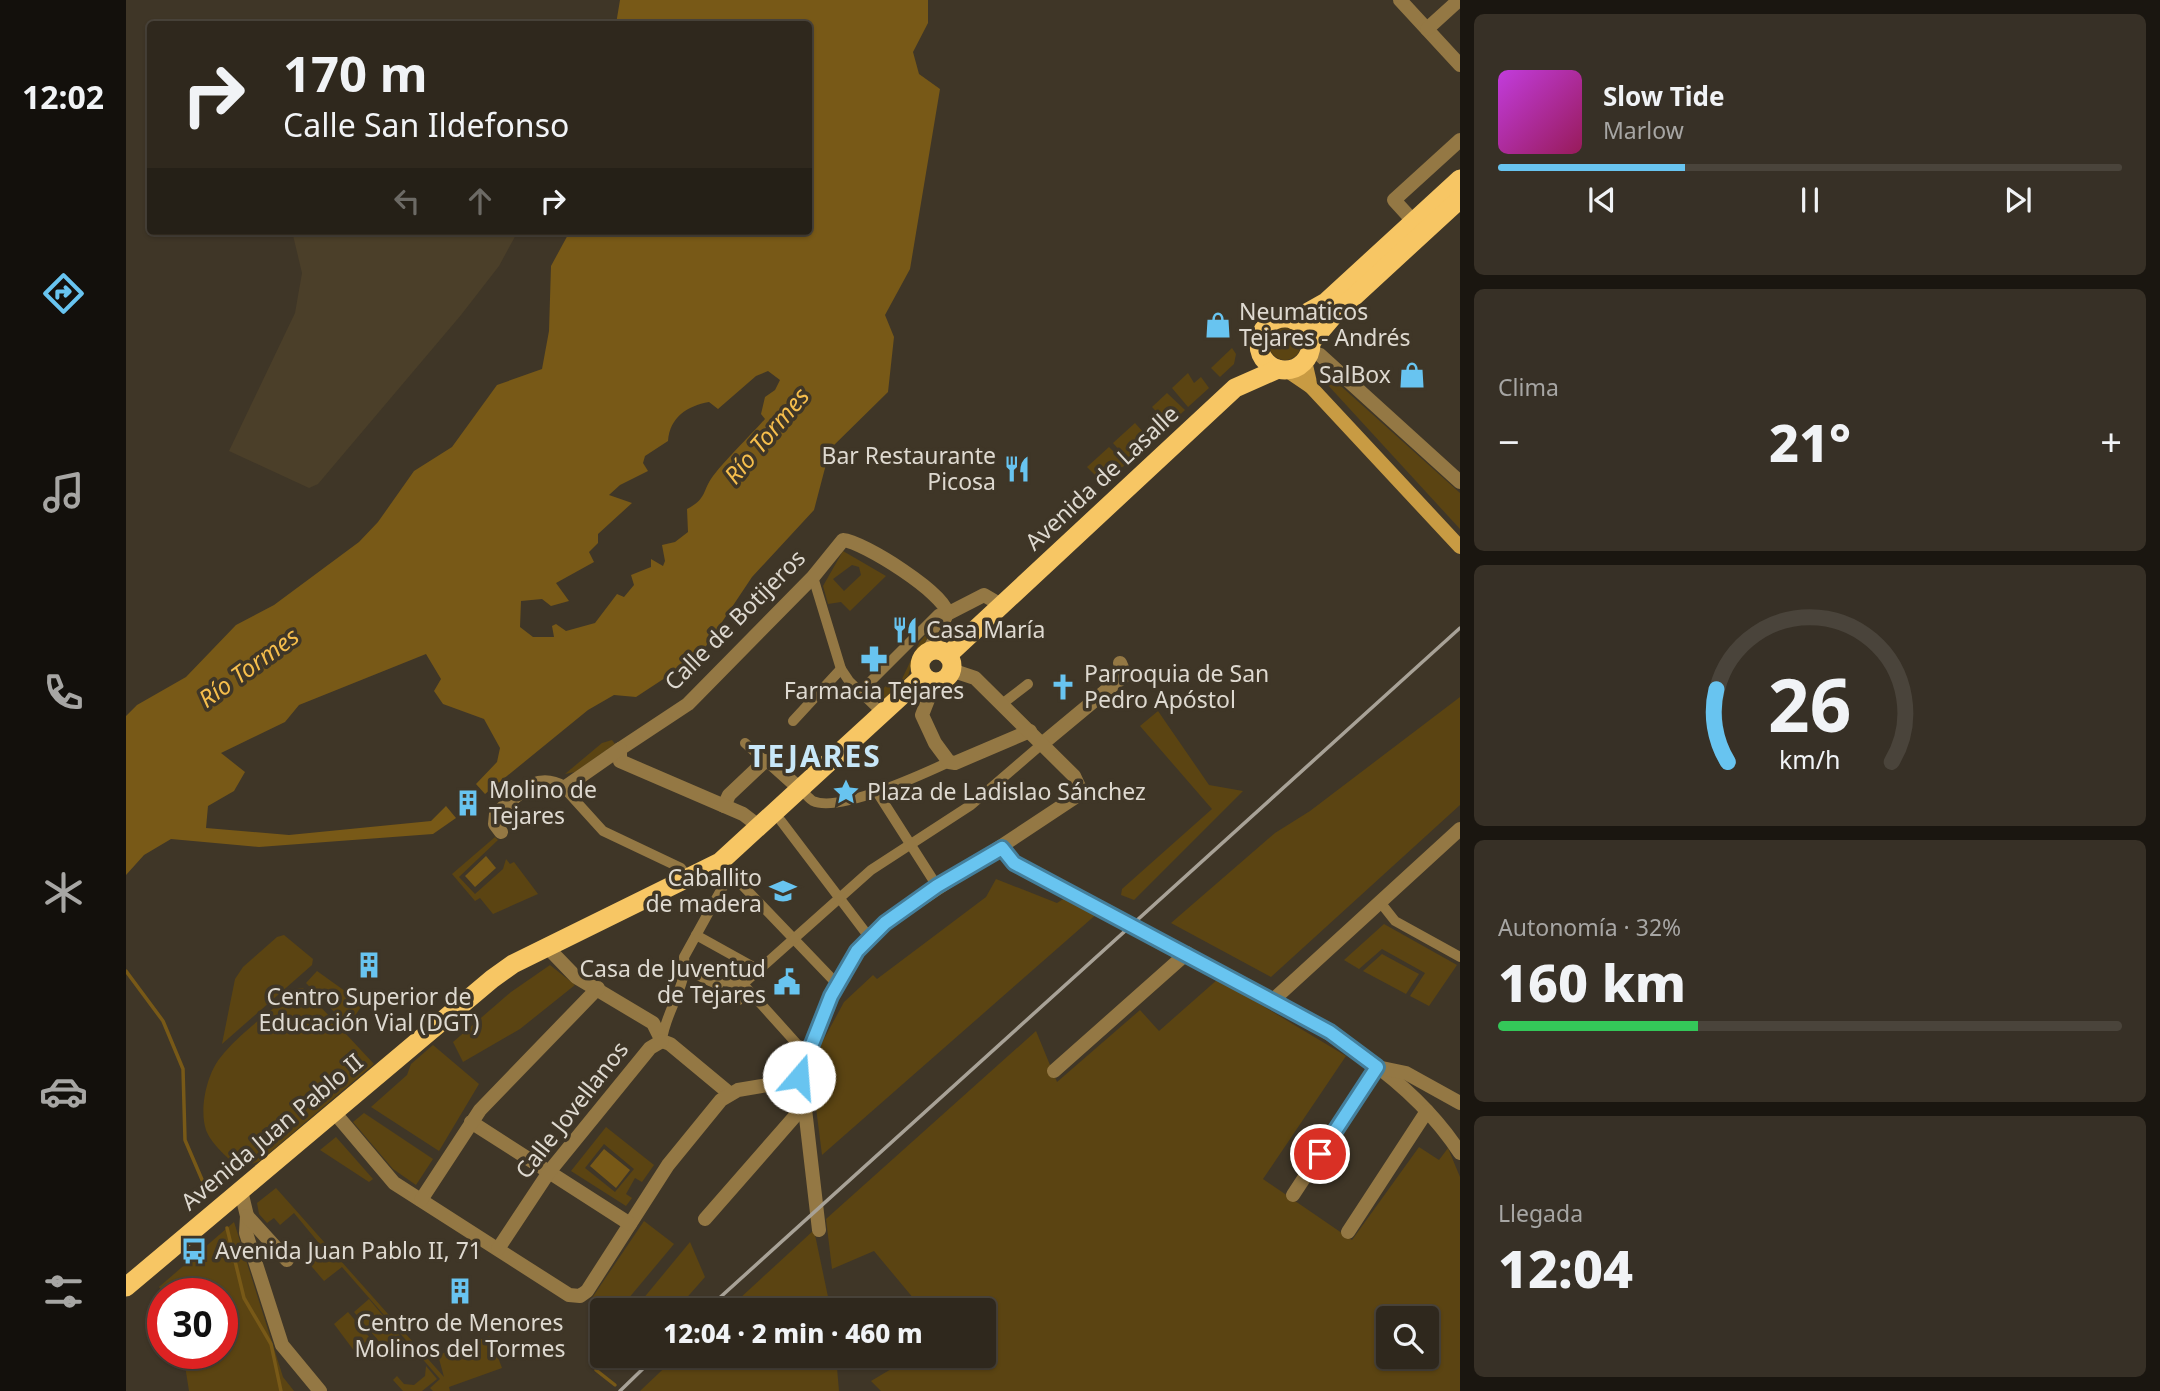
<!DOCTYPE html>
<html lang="es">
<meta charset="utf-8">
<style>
:root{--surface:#2f281d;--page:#373026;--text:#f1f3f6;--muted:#a7a6a4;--line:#4a443b;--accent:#68c4f0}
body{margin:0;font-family:"Noto Sans",sans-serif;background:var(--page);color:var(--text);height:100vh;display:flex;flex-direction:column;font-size:26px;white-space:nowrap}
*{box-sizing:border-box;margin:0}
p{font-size:23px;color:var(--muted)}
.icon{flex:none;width:38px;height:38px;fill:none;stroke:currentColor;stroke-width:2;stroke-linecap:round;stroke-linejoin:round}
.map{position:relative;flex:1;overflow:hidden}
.sheet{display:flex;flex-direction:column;gap:14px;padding:14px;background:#1a1610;width:700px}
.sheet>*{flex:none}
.top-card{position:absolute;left:21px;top:21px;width:665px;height:214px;border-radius:7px;box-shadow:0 2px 5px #0004,0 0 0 2px var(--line);background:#2f281d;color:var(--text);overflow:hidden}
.fabs{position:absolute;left:1250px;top:1306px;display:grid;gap:14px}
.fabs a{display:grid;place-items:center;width:63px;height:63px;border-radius:7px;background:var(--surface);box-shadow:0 2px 5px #0004,0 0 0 2px var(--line);font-size:35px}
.speed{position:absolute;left:21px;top:1278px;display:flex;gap:14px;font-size:35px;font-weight:700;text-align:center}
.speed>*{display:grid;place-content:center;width:91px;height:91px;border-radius:50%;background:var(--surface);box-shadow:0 2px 5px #0004,0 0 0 2px var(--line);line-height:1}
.speed .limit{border:10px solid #d22;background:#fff;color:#111}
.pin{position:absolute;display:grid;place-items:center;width:60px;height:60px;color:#fff;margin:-30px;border:4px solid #fff;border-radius:50%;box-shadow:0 2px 7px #0007}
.me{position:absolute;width:77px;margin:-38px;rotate:18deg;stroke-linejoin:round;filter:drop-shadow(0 0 5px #0008)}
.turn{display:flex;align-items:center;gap:24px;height:147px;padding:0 21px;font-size:32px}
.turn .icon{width:91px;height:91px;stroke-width:2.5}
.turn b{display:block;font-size:49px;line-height:60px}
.lanes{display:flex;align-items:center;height:66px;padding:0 21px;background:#0003;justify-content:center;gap:35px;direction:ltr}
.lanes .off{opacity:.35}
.big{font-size:52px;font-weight:800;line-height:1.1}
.sheet .widget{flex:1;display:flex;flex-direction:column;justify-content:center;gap:10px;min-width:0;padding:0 24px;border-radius:10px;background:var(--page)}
.sheet .dial{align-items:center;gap:0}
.dial svg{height:182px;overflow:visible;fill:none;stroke:var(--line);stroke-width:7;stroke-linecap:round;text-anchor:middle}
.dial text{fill:var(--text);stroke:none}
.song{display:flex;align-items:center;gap:21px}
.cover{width:84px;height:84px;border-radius:10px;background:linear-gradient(135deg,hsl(290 70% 55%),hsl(330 70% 35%))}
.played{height:7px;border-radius:4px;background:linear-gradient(90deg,var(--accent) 30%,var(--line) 30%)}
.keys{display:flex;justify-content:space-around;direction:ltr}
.heat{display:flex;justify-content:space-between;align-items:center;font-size:38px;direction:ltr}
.charge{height:10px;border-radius:5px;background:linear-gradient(90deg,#34c759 32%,var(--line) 0)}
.trip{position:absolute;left:464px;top:1298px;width:406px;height:70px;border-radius:7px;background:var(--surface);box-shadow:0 2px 5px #0004,0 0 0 2px var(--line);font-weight:800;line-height:70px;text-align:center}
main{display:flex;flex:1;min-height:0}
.tab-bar{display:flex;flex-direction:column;width:126px;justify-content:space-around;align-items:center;background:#13100c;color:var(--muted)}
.tab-bar .icon{width:49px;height:49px}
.tab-bar .current{color:var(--accent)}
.tab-bar b{font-size:32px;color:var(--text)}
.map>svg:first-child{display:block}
.built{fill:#4b3f29}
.green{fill:#5b4412;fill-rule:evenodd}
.water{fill:#785917;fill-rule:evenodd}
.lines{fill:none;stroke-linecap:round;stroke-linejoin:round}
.stream{stroke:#785917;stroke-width:3.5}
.pedestrian{stroke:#947844;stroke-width:10}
.minor{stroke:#947844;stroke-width:14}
.secondary{stroke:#c89b43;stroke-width:14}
.trunk{stroke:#f7c664;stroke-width:19}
.rail{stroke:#a8a297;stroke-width:3.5}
.route-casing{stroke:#447f9c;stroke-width:18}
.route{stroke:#68c4f0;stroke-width:12}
.labels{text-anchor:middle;stroke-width:7;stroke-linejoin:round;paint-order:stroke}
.poi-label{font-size:23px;fill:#ded9d0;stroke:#3f3627;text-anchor:start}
.street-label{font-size:23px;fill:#ded9d0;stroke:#3f3627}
.water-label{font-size:24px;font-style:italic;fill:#f6be4c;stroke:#3f3627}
.district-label{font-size:30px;font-weight:bold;letter-spacing:2px;fill:#c8e7f8;stroke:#3f3627}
</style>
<main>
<nav class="tab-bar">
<b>12:02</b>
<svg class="icon current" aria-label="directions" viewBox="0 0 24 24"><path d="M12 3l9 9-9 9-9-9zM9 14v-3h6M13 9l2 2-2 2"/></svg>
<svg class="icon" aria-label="music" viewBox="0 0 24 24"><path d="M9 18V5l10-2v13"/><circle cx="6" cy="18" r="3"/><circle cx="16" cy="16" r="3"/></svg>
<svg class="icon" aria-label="phone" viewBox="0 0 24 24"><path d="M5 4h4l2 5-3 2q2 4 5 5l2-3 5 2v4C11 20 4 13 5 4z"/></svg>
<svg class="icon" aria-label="climate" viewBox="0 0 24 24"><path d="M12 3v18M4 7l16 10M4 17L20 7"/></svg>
<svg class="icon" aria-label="car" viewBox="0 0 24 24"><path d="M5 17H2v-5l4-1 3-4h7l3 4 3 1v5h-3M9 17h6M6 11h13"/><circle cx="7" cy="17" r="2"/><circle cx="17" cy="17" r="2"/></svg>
<svg class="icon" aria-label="filters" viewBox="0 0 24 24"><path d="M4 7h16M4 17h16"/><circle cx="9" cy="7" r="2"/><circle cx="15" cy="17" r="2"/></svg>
</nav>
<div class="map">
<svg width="1334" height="1391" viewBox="0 0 1334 1391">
<rect width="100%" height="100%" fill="#3f3627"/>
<polygon class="built" points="166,231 392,231 373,266 335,315 192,484 183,488 103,451 169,313 176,273"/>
<g class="green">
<circle cx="1159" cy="344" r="16"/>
<polygon points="1106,348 1110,354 1108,364 1094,377 1085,368"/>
<polygon points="1062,373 1068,383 1075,377 1083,388 1062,407 1046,388"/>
<polygon points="1207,379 1334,493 1334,529 1200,383"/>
<polygon points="1041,393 1059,410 1043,425 1026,407"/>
<polygon points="1009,423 1025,441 1003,461 987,443"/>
<polygon points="983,447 1000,464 978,484 961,467"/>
<path d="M 717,551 L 760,576 L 724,611 L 715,602 L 702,604 L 697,586 ZM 726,565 L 733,567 L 735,575 L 718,591 L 707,579 Z"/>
<polygon points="807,625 799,643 789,653 782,676 755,701 753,694 762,683 776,679 793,643"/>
<polygon points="1334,697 1334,805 1145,977 1045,923 1149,833 1184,811"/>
<polygon points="1032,711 1083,785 1117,791 1008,900 995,895 996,889 1086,809 1014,726"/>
<polygon points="486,740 489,744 449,772 439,774 476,743"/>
<polygon points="369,837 372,840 333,877 349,894 377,869 380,859 384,864 388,862 412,894 367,914 354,898 349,901 326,874"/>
<polygon points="870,879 931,903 942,896 973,912 696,1155 685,1068 687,1059 718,1002 747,975 751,979 860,897"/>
<polygon points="1258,924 1331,965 1303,1006 1284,996 1299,973 1256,949 1233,969 1218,960"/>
<polygon points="158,935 187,959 186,965 96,1044 109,979 117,967 151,937"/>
<polygon points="1256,954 1293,974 1280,994 1237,971"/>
<polygon points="424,965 449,985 394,1029 337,1062 327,1042 385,992"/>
<polygon points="191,971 237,1004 224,1023 220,1024 180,983"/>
<path d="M 1092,979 L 1220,1056 L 1137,1179 L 1226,1240 L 1293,1147 L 1313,1160 L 1322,1148 L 1334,1177 L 1334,1391 L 755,1391 L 745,1381 L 787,1356 L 858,1356 L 858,1311 L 798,1311 L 748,1251 L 706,1269 L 700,1219 L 910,1031 L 931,1082 L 1014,1010 L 1033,1031 ZM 1262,1318 L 1300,1318 L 1300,1356 L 1262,1356 Z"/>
<path d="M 177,988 L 248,1064 L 134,1161 L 116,1168 C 104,1162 84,1142 80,1130 C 73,1109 81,1074 94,1058 C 114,1032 146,1011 170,989 Z"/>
<polygon points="307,1045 353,1084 313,1151 245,1107 281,1075 285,1064"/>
<polygon points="238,1113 307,1159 290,1185 267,1169 227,1122"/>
<path d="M 480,1127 L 528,1165 L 516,1182 L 509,1178 L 500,1194 L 506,1198 L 500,1206 L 445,1171 ZM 478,1144 L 508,1169 L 489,1192 L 459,1168 Z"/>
<polygon points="210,1137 247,1179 243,1182 194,1150"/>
<polygon points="150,1188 318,1377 312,1355 364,1336 376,1368 323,1387 324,1391 307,1391 304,1388 314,1379 216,1267 198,1281 181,1261 197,1248 168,1213 154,1225 148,1218 141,1223 133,1214 131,1203"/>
<polygon points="518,1221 548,1244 492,1311 466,1298"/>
<polygon points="108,1222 157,1377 168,1391 63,1391 57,1353 96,1353 96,1293 38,1293 33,1287"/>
<polygon points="688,1230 705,1311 600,1311"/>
<polygon points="564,1242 579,1277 549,1311 507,1311"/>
<polygon points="243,1299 284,1348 268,1359 228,1312"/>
<polygon points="222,1312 244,1338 229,1352 208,1324"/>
<polygon points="551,1356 710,1356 713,1391 514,1391"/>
<polygon points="300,1366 311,1379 296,1391 277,1391 267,1380 271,1376 278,1384 288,1385 299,1376"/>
</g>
<g class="water">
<path d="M 494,0 L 802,0 L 802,23 L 787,52 L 793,74 L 814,89 L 784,269 L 759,315 L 768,337 L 762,392 L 704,449 L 688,510 L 626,577 L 574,655 L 510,697 L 488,695 L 462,710 L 359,794 L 350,784 L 371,762 L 374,748 L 358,719 L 317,704 L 308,691 L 315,679 L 300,654 L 173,705 L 159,722 L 95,753 L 119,772 L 108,791 L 82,806 L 80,828 L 163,835 L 305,821 L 320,806 L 330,818 L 307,834 L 133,847 L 45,839 L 18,855 L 0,875 L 0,716 L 11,705 L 60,677 L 110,625 L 148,605 L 233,542 L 252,522 L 288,471 L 326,447 L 371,385 L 416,369 L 423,331 L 425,266 L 444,231 L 682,231 L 682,24 L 490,24 ZM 642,371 L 654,380 L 649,390 L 639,397 L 635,414 L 639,419 C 622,438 603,456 587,476 C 576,491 581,499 561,509 L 562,532 L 549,542 L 536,545 L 539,561 L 537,566 L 525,559 L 525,567 L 505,575 L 508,585 L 498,597 L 491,594 L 469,623 L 440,631 L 430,624 L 426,626 L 428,637 L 407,637 L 394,627 L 395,601 L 416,599 L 425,606 L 443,601 L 430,583 L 468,562 L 463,552 L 472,543 L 472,534 L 506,503 L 483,495 L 494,485 L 522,471 L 517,463 L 519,456 L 542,441 C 544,417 561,406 583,402 L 592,409 L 630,376 Z"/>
<polygon points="360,856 370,868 349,887 339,876"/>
<polygon points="478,1149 504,1170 490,1188 464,1166"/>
</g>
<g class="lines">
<g class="stream">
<polyline points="0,971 37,1021 57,1069 59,1140 80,1189"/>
<polyline points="101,1228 118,1298 145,1344 155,1391"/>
<polyline points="470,1370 489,1385"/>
</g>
<g class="pedestrian">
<polyline points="687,577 715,669 723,681 756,713"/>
<polyline points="734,692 812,614"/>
<polyline points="876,704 902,684"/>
<polyline points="667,721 715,669"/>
<polyline points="619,743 639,761"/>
<polyline points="438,788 477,831 555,868 562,878"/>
<path d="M 675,790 C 679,793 683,799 687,801 C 713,813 797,774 823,762"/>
<polyline points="751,792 811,886"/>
<polyline points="655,821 743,937"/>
<polyline points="594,862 711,984"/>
<polyline points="1254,902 1269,921 1334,957"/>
<polyline points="570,935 633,970"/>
<polyline points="559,969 558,957 605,872"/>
<path d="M 590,984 C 595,995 601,1001 613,1000 L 620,988"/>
<polyline points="617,984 680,1054"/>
<path d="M 536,1040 C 539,1015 555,995 559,969 L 590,984 L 596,981 L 617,984 L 745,870 L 845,805 L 916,744"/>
</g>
<g class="minor">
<polyline points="1274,0 1334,65"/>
<polyline points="1301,29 1333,0"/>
<polyline points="1288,222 1268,200 1334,140"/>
<polyline points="1184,352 1194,355 1334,482"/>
<polyline points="803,651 821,614 858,595 875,605"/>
<polyline points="809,682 796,715 809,743 823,762 829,763 904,731"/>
<polyline points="916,744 999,675 994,663"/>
<polyline points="598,806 603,795 639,761 645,763 675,790"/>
<path d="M 634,827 L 617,814 L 494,761 L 494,749 L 562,704 L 687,577 L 717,540 C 736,541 822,595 821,614"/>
<path d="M 375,832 L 369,824 L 370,814 C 392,795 409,771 438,788 L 494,749"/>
<path d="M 876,848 L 888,863 C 964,904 1042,943 1118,985 C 1198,1029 1283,1074 1334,1153"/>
<polyline points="421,947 450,977 527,1023 536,1041 544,1044 603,1093"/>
<polyline points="1147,1000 1334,829"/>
<polyline points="1256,1068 1280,1073 1334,1103"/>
<polyline points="928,1071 1061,953"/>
<polyline points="208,1112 268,1183 443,1295 454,1296 461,1291 542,1165 595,1100 612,1090 672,1080"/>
<polyline points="345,1122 504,1224"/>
<polyline points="115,1191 121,1216 120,1233 156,1345 194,1391"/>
<polyline points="1167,1195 1251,1067"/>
<polyline points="295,1200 354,1110 472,988"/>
<polyline points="121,1216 161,1260"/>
<polyline points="579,1219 670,1115 679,1109"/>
<polyline points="693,1230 679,1109 672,1080 711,984 731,951 759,923 948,798 954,789 948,776 849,678 825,670"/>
<polyline points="1222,1232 1301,1111"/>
<polyline points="372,1249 423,1172 524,1048 536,1041"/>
</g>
<g class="secondary">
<polyline points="1179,361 1185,387"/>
<polyline points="1160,370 1185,387 1334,547"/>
</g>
<g class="trunk">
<circle cx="1159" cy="344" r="26"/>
<polyline points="1168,320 1200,302 1334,179"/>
<polyline points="1185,342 1208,315 1334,199"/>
<circle cx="810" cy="666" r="16"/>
<polyline points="822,655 1109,388 1152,369"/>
<polyline points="0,1287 366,979 387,964 594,862 797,676"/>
</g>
<g class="rail">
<polyline points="579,1311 1334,628"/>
<polyline points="494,1391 530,1356"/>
</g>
</g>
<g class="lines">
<g class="route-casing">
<polyline id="route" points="673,1077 705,996 731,951 759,923 811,886 876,848 888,863 1156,1006 1204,1032 1251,1067 1194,1154"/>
</g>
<use href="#route" class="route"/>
</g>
<defs>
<g id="shop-bare" transform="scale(2.1)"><path d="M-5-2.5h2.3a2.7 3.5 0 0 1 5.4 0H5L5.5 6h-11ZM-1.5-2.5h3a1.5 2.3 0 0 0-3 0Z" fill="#68c4f0" stroke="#3f3627" stroke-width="2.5" paint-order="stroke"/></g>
<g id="restaurant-bare" transform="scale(2.1)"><path d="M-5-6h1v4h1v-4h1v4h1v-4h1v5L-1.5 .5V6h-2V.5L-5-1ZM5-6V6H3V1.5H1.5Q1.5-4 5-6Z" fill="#68c4f0" stroke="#3f3627" stroke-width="2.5" paint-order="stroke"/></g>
<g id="pharmacy-bare" transform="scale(2.1)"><path d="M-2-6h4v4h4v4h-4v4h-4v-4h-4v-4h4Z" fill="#68c4f0" stroke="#3f3627" stroke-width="2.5" paint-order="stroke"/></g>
<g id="church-bare" transform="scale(2.1)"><path d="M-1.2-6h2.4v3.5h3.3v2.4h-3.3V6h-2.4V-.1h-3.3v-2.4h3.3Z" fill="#68c4f0" stroke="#3f3627" stroke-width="2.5" paint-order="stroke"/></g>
<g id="sight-bare" transform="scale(2.1)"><path d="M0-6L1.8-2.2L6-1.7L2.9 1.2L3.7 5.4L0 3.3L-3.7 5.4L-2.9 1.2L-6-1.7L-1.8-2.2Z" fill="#68c4f0" stroke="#3f3627" stroke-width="2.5" paint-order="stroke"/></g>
<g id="building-bare" transform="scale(2.1)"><path d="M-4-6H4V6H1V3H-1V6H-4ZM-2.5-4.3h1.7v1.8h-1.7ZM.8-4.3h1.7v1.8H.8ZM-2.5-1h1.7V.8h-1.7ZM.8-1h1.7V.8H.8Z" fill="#68c4f0" stroke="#3f3627" stroke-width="2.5" paint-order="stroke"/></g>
<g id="school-bare" transform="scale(2.1)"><path d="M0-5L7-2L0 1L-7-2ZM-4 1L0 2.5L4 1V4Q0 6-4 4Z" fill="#68c4f0" stroke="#3f3627" stroke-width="2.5" paint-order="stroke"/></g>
<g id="civic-bare" transform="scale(2.1)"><path d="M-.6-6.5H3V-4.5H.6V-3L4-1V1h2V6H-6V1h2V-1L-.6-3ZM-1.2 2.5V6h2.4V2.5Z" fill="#68c4f0" stroke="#3f3627" stroke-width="2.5" paint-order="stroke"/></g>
<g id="bus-bare" transform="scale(2.1)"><path d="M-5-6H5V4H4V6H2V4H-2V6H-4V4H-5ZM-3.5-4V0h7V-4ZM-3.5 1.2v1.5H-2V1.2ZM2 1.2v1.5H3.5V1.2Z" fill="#68c4f0" stroke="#3f3627" stroke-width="2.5" paint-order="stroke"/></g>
</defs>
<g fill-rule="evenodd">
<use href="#shop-bare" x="1092" y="325"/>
<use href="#shop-bare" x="1286" y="375"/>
<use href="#restaurant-bare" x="891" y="469"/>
<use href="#restaurant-bare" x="779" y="630"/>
<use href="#pharmacy-bare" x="748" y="659"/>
<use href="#church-bare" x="937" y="687"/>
<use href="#sight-bare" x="720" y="792"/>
<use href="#building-bare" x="342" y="803"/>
<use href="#school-bare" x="657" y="891"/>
<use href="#building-bare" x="243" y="965"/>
<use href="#civic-bare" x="661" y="982"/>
<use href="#bus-bare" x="68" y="1251"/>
<use href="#building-bare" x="334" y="1291"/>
</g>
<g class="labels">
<g class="poi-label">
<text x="1113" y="320">Neumaticos<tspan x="1113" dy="26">Tejares - Andrés</tspan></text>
<text x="1265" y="383" text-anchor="end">SalBox</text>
<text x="870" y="464" text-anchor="end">Bar Restaurante<tspan x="870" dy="26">Picosa</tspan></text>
<text x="800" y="638">Casa María</text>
<text x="958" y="682">Parroquia de San<tspan x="958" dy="26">Pedro Apóstol</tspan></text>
<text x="748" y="699" text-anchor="middle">Farmacia Tejares</text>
<text x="363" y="798">Molino de<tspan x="363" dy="26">Tejares</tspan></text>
<text x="741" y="800">Plaza de Ladislao Sánchez</text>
<text x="636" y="886" text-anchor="end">Caballito<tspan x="636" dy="26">de madera</tspan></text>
<text x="640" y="977" text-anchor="end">Casa de Juventud<tspan x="640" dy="26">de Tejares</tspan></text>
<text x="243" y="1005" text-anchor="middle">Centro Superior de<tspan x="243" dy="26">Educación Vial (DGT)</tspan></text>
<text x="89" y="1259">Avenida Juan Pablo II, 71</text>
<text x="334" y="1331" text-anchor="middle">Centro de Menores<tspan x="334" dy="26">Molinos del Tormes</tspan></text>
</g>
<g class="street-label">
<text transform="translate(976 478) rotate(-43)" y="8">Avenida de Lasalle</text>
<text transform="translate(609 620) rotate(-45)" y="8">Calle de Botijeros</text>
<text transform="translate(446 1110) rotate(-52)" y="8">Calle Jovellanos</text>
<text transform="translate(146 1132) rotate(-40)" y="8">Avenida Juan Pablo II</text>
</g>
<g class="water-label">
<text transform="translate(641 436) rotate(-50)" y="8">Río Tormes</text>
<text transform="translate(123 668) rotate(-36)" y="8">Río Tormes</text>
</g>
<g class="district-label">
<text x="689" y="767">TEJARES</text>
</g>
</g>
</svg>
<div class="fabs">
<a><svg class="icon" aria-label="search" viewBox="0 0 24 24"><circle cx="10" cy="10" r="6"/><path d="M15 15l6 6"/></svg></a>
</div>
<div class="speed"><div class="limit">30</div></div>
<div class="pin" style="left:1194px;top:1154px;background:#d93025"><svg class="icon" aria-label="arrive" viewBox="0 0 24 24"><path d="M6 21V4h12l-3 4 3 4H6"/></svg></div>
<svg class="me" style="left:673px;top:1077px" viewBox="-20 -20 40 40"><circle r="19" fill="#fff"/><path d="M0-13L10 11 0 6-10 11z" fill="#68c4f0"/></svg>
<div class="trip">12:04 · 2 min · 460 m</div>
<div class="top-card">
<div class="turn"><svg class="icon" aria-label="right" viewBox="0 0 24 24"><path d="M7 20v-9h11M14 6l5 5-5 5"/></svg><div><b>170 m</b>Calle San Ildefonso</div></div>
<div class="lanes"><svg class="icon off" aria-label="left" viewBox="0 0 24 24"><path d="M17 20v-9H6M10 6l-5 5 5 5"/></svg><svg class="icon off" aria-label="ahead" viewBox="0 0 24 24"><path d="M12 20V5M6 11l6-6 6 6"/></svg><svg class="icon" aria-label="right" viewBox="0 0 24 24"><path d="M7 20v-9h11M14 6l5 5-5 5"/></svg></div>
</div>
</div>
<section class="sheet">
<div class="widget">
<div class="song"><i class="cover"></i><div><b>Slow Tide</b><p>Marlow</p></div></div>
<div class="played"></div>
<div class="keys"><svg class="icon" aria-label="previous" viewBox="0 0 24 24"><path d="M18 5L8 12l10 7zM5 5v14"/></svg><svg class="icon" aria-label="pause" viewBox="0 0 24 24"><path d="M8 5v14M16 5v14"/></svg><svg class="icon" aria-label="next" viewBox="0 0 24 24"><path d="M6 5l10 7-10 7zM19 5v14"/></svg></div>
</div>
<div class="widget"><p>Clima</p>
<div class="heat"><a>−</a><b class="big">21°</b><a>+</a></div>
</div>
<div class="widget dial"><svg viewBox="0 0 100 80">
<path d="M14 69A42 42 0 1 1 86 69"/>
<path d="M14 69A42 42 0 0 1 9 37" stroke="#68c4f0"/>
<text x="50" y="56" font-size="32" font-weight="700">26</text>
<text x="50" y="72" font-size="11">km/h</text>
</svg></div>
<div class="widget"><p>Autonomía · 32%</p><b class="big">160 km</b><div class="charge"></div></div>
<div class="widget"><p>Llegada</p><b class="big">12:04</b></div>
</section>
</main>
